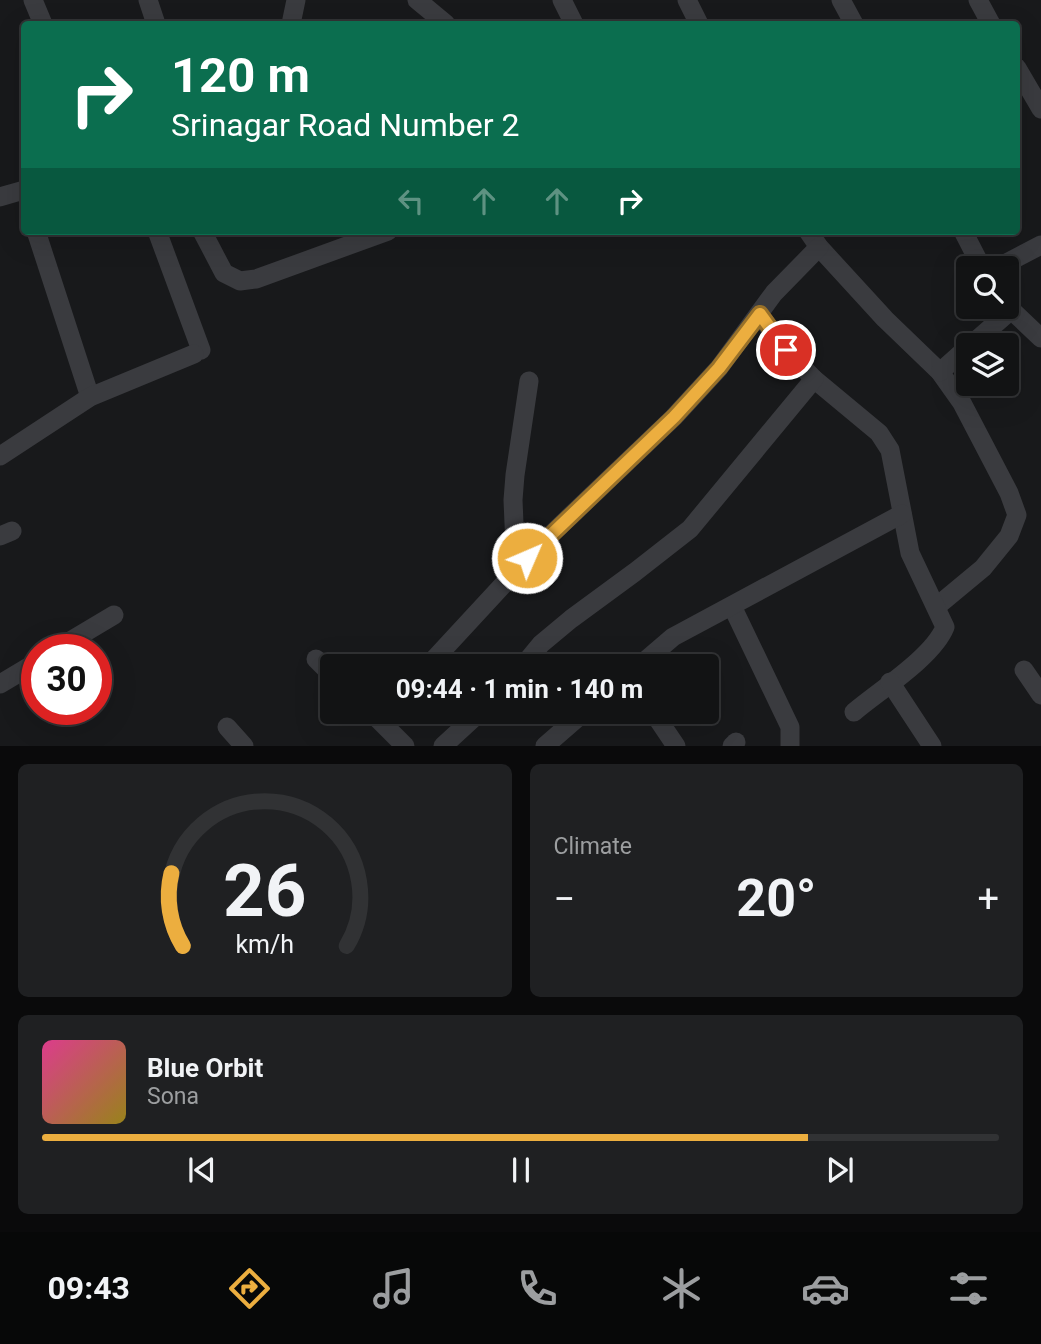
<!DOCTYPE html>
<meta charset="utf-8">
<style>
:root{--surface:#121314;--page:#1f2022;--text:#f1f3f6;--muted:#9c9ea0;--line:#313234;--accent:#ecae3f}
body{margin:0;font-family:Roboto,sans-serif;background:var(--page);color:var(--text);height:100vh;display:flex;flex-direction:column;font-size:26px;white-space:nowrap}
*{box-sizing:border-box;margin:0}
p{font-size:23px;color:var(--muted)}
.icon{flex:none;width:38px;height:38px;fill:none;stroke:currentColor;stroke-width:2;stroke-linecap:round;stroke-linejoin:round}
.map{position:relative;height:746px;overflow:hidden}
.details{display:flex;flex-direction:column;gap:18px;padding:18px;background:#0a0a0b;flex:1}
.details>*{flex:none}
.top-card{position:absolute;left:21px;top:21px;width:999px;height:214px;border-radius:7px;box-shadow:0 7px 28px #0002,0 0 0 2px var(--line);background:#0b6e4f;color:#fff;overflow:hidden}
.fabs{position:absolute;left:956px;top:256px;display:grid;gap:14px}
.fabs a{display:grid;place-items:center;width:63px;height:63px;border-radius:7px;background:var(--surface);box-shadow:0 7px 28px #0002,0 0 0 2px var(--line);font-size:35px}
.speed{position:absolute;left:21px;top:634px;display:flex;gap:14px;font-size:35px;font-weight:700;text-align:center}
.speed>*{display:grid;place-content:center;width:91px;height:91px;border-radius:50%;background:var(--surface);box-shadow:0 7px 28px #0002,0 0 0 2px var(--line);line-height:1}
.speed .limit{border:10px solid #d22;background:#fff;color:#111}
.pin{position:absolute;display:grid;place-items:center;width:60px;height:60px;color:#fff;margin:-30px;border:4px solid #fff;border-radius:50%;box-shadow:0 2px 7px #0007}
.me{position:absolute;width:77px;margin:-38px;rotate:45deg;stroke-linejoin:round;filter:drop-shadow(0 0 5px #0008)}
.turn{display:flex;align-items:center;gap:24px;height:147px;padding:0 35px;font-size:32px}
.turn .icon{width:91px;height:91px;stroke-width:2.5}
.turn b{display:block;font-size:49px;line-height:60px}
.lanes{display:flex;align-items:center;height:66px;padding:0 35px;background:#0003;justify-content:center;gap:35px;direction:ltr}
.lanes .off{opacity:.35}
.big{font-size:52px;font-weight:700;line-height:1.1}
.details .tile{flex:1;display:flex;flex-direction:column;justify-content:center;gap:10px;min-width:0;padding:0 24px;border-radius:10px;background:var(--page)}
.details .dial{align-items:center;gap:0}
.dial svg{height:182px;overflow:visible;fill:none;stroke:var(--line);stroke-width:7;stroke-linecap:round;text-anchor:middle}
.dial text{fill:var(--text);stroke:none}
.song{display:flex;align-items:center;gap:21px}
.cover{width:84px;height:84px;border-radius:10px;background:linear-gradient(135deg,hsl(330 70% 55%),hsl(50 70% 35%))}
.played{height:7px;border-radius:4px;background:linear-gradient(90deg,var(--accent) 80%,var(--line) 80%)}
.keys{display:flex;justify-content:space-around;direction:ltr}
.heat{display:flex;justify-content:space-between;align-items:center;font-size:38px;direction:ltr}
.details .tiles{flex:1;display:grid;gap:18px;grid-template-columns:1fr 1fr}
.tile:last-child{grid-column:span 2}
.trip{position:absolute;left:320px;top:654px;width:399px;height:70px;border-radius:7px;background:var(--surface);box-shadow:0 7px 28px #0002,0 0 0 2px var(--line);font-weight:700;line-height:70px;text-align:center}
.dock{display:flex;height:112px;justify-content:space-around;align-items:center;background:#070808;color:var(--muted)}
.dock .icon{width:49px;height:49px}
.dock .on{color:var(--accent)}
.dock b{font-size:32px;color:var(--text)}
.map>svg:first-child{display:block}
.lines{fill:none;stroke-linecap:round;stroke-linejoin:round}
.street{stroke:#3a3b3f;stroke-width:19}
.route-casing{stroke:#997129;stroke-width:18}
.route{stroke:#ecae3f;stroke-width:12}
</style>
<div class="map">
<svg width="1041" height="746" viewBox="0 0 1041 746">
<rect width="100%" height="100%" fill="#18191b"/>
<g class="lines">
<g class="street">
<polyline points="33,0 43,24"/>
<polyline points="148,0 156,24"/>
<polyline points="417,0 446,24"/>
<polyline points="562,0 574,24"/>
<polyline points="687,0 699,24"/>
<polyline points="841,0 854,24"/>
<polyline points="978,0 991,24"/>
<polyline points="291,24 296,0"/>
<polyline points="1017,68 1041,109"/>
<polyline points="0,197 24,190"/>
<polyline points="36,231 90,397"/>
<polyline points="157,231 201,350"/>
<polyline points="202,231 224,273 240,281 256,279 388,231"/>
<polyline points="808,231 819,247 885,319 940,372 962,403 1009,493 1017,515 1009,536 983,568 936,607"/>
<polyline points="963,231 982,268"/>
<polyline points="997,268 1041,245"/>
<polyline points="1006,305 1041,338"/>
<path d="M 759,314 L 786,350 L 814,379 L 879,433 L 890,450 L 910,553 L 945,627 C 933,657 880,690 854,712"/>
<polyline points="971,345 1010,311"/>
<polyline points="940,372 968,347"/>
<polyline points="0,456 90,397 194,354"/>
<polyline points="0,536 12,531"/>
<polyline points="516,570 513,500 515,475 529,381"/>
<polyline points="732,606 790,727 790,746"/>
<polyline points="57,649 114,615"/>
<polyline points="316,659 332,675"/>
<polyline points="427,667 538,547 674,417 719,368 774,293 819,247"/>
<polyline points="522,667 541,644 571,619 635,572 690,529 814,379"/>
<polyline points="638,667 673,637 902,514"/>
<polyline points="1024,670 1041,695"/>
<polyline points="890,682 932,746"/>
<polyline points="0,684 37,662"/>
<polyline points="371,712 405,746"/>
<polyline points="653,712 676,746"/>
<polyline points="227,727 244,746"/>
<polyline points="443,746 480,712"/>
<polyline points="545,746 584,712"/>
<polyline points="732,746 736,742"/>
</g>
</g>
<g class="lines">
<g class="route-casing">
<polyline id="route" points="527,558 674,417 719,368 760,314 786,350"/>
</g>
<use href="#route" class="route"/>
</g>
</svg>
<div class="fabs">
<a><svg class="icon" aria-label="search" viewBox="0 0 24 24"><circle cx="10" cy="10" r="6"/><path d="M15 15l6 6"/></svg></a>
<a><svg class="icon" aria-label="layers" viewBox="0 0 24 24"><path d="M12 4l9 5-9 5-9-5zM3 14l9 5 9-5"/></svg></a>
</div>
<div class="speed"><div class="limit">30</div></div>
<div class="pin" style="left:786px;top:350px;background:#d93025"><svg class="icon" aria-label="arrive" viewBox="0 0 24 24"><path d="M6 21V4h12l-3 4 3 4H6"/></svg></div>
<svg class="me" style="left:527px;top:558px" viewBox="-20 -20 40 40"><circle r="17" fill="#ecae3f" stroke="#fff" stroke-width="3"/><path d="M0-11L8 9 0 5-8 9z" fill="#fff"/></svg>
<div class="trip">09:44 · 1 min · 140 m</div>
<div class="top-card">
<div class="turn"><svg class="icon" aria-label="right" viewBox="0 0 24 24"><path d="M7 20v-9h11M14 6l5 5-5 5"/></svg><div><b>120 m</b>Srinagar Road Number 2</div></div>
<div class="lanes"><svg class="icon off" aria-label="left" viewBox="0 0 24 24"><path d="M17 20v-9H6M10 6l-5 5 5 5"/></svg><svg class="icon off" aria-label="ahead" viewBox="0 0 24 24"><path d="M12 20V5M6 11l6-6 6 6"/></svg><svg class="icon off" aria-label="ahead" viewBox="0 0 24 24"><path d="M12 20V5M6 11l6-6 6 6"/></svg><svg class="icon" aria-label="right" viewBox="0 0 24 24"><path d="M7 20v-9h11M14 6l5 5-5 5"/></svg></div>
</div>
</div>
<section class="details">
<div class="tiles">
<div class="tile dial"><svg viewBox="0 0 100 80">
<path d="M14 69A42 42 0 1 1 86 69"/>
<path d="M14 69A42 42 0 0 1 9 37" stroke="#ecae3f"/>
<text x="50" y="56" font-size="32" font-weight="700">26</text>
<text x="50" y="72" font-size="11">km/h</text>
</svg></div>
<div class="tile"><p>Climate</p>
<div class="heat"><a>−</a><b class="big">20°</b><a>+</a></div>
</div>
<div class="tile">
<div class="song"><i class="cover"></i><div><b>Blue Orbit</b><p>Sona</p></div></div>
<div class="played"></div>
<div class="keys"><svg class="icon" aria-label="previous" viewBox="0 0 24 24"><path d="M18 5L8 12l10 7zM5 5v14"/></svg><svg class="icon" aria-label="pause" viewBox="0 0 24 24"><path d="M8 5v14M16 5v14"/></svg><svg class="icon" aria-label="next" viewBox="0 0 24 24"><path d="M6 5l10 7-10 7zM19 5v14"/></svg></div>
</div>
</div>
</section>
<nav class="dock">
<b>09:43</b>
<svg class="icon on" aria-label="directions" viewBox="0 0 24 24"><path d="M12 3l9 9-9 9-9-9zM9 14v-3h6M13 9l2 2-2 2"/></svg>
<svg class="icon" aria-label="music" viewBox="0 0 24 24"><path d="M9 18V5l10-2v13"/><circle cx="6" cy="18" r="3"/><circle cx="16" cy="16" r="3"/></svg>
<svg class="icon" aria-label="phone" viewBox="0 0 24 24"><path d="M5 4h4l2 5-3 2q2 4 5 5l2-3 5 2v4C11 20 4 13 5 4z"/></svg>
<svg class="icon" aria-label="climate" viewBox="0 0 24 24"><path d="M12 3v18M4 7l16 10M4 17L20 7"/></svg>
<svg class="icon" aria-label="car" viewBox="0 0 24 24"><path d="M5 17H2v-5l4-1 3-4h7l3 4 3 1v5h-3M9 17h6M6 11h13"/><circle cx="7" cy="17" r="2"/><circle cx="17" cy="17" r="2"/></svg>
<svg class="icon" aria-label="filters" viewBox="0 0 24 24"><path d="M4 7h16M4 17h16"/><circle cx="9" cy="7" r="2"/><circle cx="15" cy="17" r="2"/></svg>
</nav>
